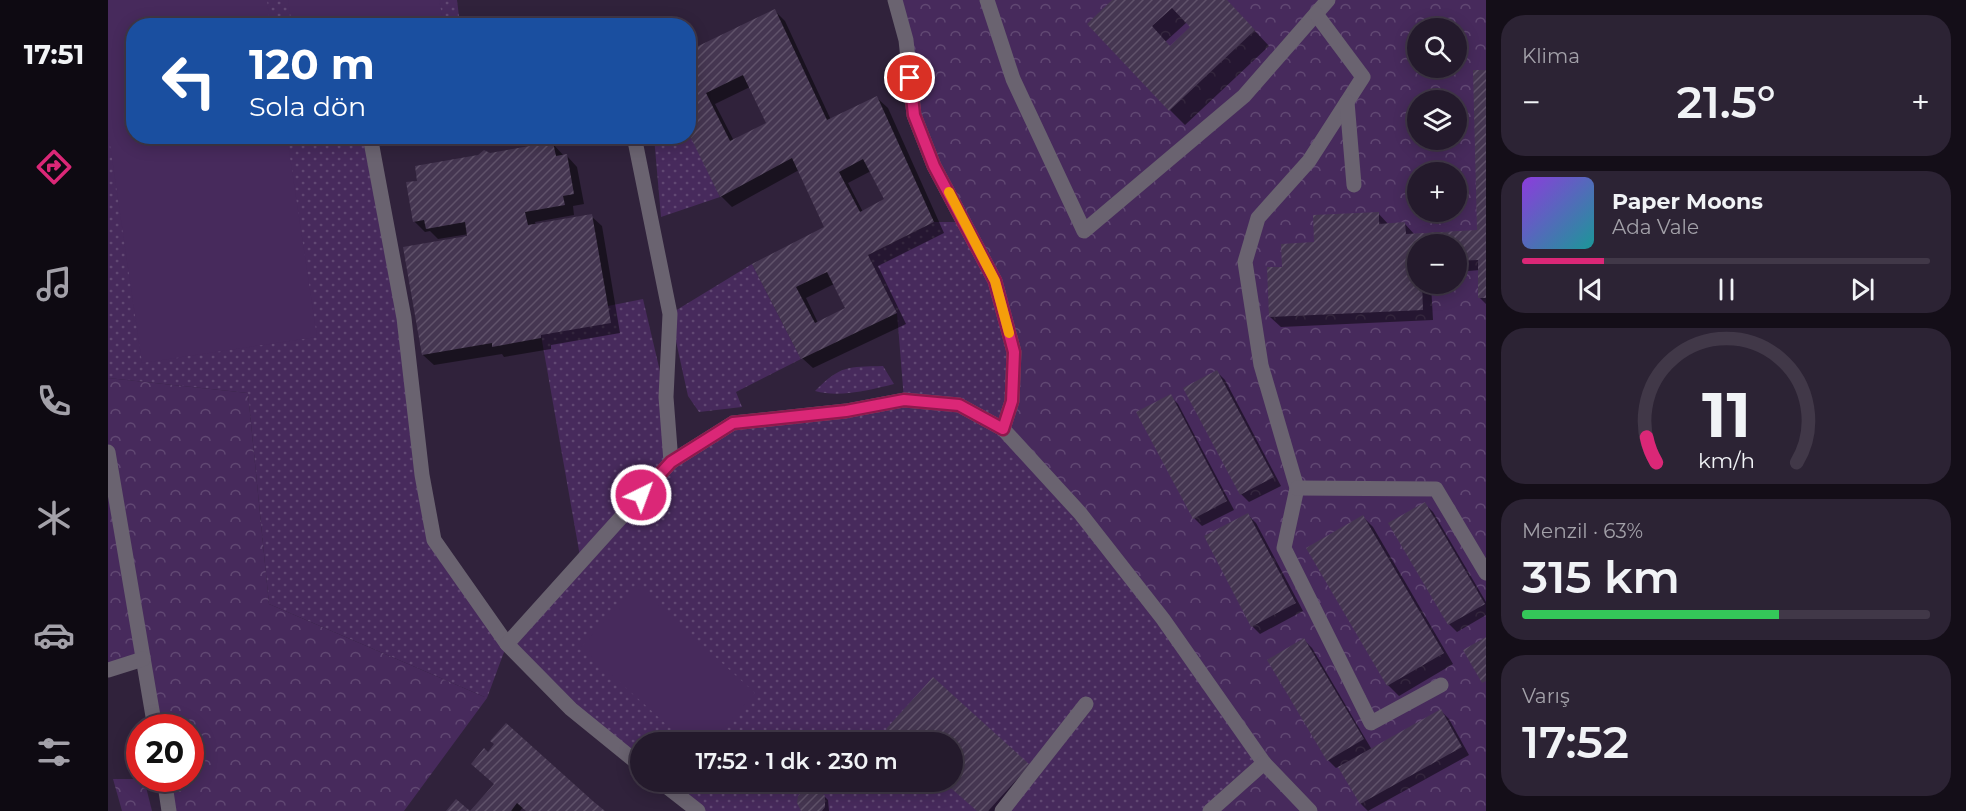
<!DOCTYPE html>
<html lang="tr">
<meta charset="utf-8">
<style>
:root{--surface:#241a2c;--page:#2c2334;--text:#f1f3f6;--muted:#a3a1a9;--line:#413848;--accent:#db2777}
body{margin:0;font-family:Montserrat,sans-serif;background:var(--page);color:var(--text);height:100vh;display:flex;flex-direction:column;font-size:22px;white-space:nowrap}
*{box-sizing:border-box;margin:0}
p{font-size:20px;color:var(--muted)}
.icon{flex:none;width:33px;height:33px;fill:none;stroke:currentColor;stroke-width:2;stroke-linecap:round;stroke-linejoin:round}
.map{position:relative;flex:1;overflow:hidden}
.panel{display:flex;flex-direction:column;gap:15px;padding:15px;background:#140e18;width:480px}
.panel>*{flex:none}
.banner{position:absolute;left:18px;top:18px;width:570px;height:126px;border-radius:24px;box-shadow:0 3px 15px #0003,0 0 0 2px var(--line);background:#1a4fa0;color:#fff;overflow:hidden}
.buttons{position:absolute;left:1299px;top:18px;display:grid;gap:12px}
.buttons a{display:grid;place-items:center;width:60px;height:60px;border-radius:50%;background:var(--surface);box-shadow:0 3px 15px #0003,0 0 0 2px var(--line);font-size:30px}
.speed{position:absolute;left:18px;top:714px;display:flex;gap:12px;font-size:30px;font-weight:700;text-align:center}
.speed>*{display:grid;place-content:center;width:78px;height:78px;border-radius:50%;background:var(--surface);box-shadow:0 3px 15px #0003,0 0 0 2px var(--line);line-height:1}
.speed .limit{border:9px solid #d22;background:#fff;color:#111}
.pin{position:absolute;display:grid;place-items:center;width:51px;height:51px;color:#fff;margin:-26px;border:3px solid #fff;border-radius:50%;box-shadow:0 2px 6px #0007}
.me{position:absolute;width:66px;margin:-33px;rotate:42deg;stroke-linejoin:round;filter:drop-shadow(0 0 4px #0008)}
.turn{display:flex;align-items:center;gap:21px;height:126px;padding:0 24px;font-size:27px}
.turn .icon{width:78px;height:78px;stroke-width:2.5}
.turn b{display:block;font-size:42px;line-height:51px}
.big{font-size:45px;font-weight:600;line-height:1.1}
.panel .widget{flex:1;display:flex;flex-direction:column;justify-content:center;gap:9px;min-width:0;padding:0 21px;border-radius:24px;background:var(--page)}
.panel .dial{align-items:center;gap:0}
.dial svg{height:156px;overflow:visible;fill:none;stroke:var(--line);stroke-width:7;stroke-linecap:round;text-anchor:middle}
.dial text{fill:var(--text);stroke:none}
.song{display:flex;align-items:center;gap:18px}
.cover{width:72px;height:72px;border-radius:9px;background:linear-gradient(135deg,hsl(270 70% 55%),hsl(180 70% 35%))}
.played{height:6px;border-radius:3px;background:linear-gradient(90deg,var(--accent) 20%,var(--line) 20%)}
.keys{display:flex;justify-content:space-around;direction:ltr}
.heat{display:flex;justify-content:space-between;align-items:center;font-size:33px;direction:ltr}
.charge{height:9px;border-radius:4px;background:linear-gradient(90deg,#34c759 63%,var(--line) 0)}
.trip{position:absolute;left:522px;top:732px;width:333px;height:60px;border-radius:30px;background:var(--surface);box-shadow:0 3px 15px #0003,0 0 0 2px var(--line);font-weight:600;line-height:60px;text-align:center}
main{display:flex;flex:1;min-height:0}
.menu{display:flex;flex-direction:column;width:108px;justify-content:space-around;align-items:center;background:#0e0a12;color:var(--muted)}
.menu .icon{width:42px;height:42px}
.menu .current{color:var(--accent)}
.menu b{font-size:27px;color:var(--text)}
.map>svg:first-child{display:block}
.green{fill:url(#green-dots)}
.forest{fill:url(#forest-crowns);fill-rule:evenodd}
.pitch{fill:#472a5c}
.shadow{fill:#0007;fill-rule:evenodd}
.building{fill:url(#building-hatch);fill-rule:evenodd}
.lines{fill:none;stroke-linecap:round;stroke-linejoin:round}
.minor{stroke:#6a6370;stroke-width:15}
.route-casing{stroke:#8e194d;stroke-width:15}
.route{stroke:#db2777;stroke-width:10}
.slow{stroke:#f59e0b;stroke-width:10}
</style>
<main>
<nav class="menu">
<b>17:51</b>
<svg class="icon current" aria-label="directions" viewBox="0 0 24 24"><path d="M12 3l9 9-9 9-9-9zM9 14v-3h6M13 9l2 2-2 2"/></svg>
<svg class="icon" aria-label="music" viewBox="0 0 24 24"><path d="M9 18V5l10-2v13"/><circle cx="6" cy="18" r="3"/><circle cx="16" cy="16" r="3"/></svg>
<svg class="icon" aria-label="phone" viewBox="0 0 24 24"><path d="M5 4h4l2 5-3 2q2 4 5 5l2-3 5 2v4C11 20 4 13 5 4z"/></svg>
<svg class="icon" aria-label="climate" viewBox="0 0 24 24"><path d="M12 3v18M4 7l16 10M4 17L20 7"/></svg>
<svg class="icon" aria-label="car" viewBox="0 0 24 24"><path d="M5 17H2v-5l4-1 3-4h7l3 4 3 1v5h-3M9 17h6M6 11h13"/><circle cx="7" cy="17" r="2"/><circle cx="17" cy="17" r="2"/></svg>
<svg class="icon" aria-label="filters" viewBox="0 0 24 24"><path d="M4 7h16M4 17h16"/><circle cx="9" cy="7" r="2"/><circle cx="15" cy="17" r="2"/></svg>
</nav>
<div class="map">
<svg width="1378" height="811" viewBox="0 0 1378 811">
<defs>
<pattern id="green-dots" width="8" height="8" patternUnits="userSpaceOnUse" patternTransform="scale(1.5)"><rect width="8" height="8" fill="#472a5c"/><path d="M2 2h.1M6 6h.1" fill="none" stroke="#614873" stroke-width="1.8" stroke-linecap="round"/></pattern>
<pattern id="forest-crowns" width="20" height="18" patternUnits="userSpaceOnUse" patternTransform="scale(1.5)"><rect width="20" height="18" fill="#472a5c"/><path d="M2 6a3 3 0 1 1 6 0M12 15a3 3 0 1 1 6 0" fill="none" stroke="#614873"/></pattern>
<pattern id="building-hatch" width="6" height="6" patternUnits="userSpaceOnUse" patternTransform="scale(1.5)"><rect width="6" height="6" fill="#453651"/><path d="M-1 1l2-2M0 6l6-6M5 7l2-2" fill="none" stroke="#60526a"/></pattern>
</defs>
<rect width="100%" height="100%" fill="#30223b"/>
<g class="green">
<polygon points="0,0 349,0 352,25 26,26 26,136 262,137 326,540 399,643 473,562 433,335 500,306 535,299 558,397 563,461 625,423 796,400 789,313 760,255 826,222 857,222 972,513 1156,763 1102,811 590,811 553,782 844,782 844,742 532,742 532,765 399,644 379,698 161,604 140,393 0,378"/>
<polygon points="581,132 612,197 553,217 546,137 580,136"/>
<polygon points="644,264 693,359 628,392 634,407 591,412 580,396 562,314"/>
<path d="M 775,366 L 786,384 C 762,390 731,398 707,391 C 733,365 739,367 775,366 Z"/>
</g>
<g class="forest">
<path d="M 787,0 L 1378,0 L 1378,811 L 1102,811 L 1156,764 L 1055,619 L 895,429 L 906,352 L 887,281 L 806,115 ZM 1310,28 L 1348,28 L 1348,68 L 1310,68 ZM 1310,100 L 1348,100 L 1348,140 L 1310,140 ZM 1310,172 L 1348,172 L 1348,212 L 1310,212 ZM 1310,244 L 1348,244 L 1348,284 L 1310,284 Z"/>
<polygon points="0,378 140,393 161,604 379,698 296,811 61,811 56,779 82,778 82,728 47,727 35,659 0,670"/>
<polygon points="5,779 36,779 44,811 14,811"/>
</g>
<g class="pitch">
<polygon points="0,0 159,0 162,25 26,26 26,136 179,137 209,337 34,363 0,131"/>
<polygon points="180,0 331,0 336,25 184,25"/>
<polygon points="529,586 647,693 602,742 578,742 473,647"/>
</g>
<g class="shadow">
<path d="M 1007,0 L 1118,0 L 1161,46 L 1077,125 L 1062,110 ZM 1079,22 L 1085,28 L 1063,48 L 1057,42 Z"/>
<path d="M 666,10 L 677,21 L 723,120 L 769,98 L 780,108 L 836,233 L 770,266 L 798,324 L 705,368 L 694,358 L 646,265 L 718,228 L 691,170 L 624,207 L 613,196 L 580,53 ZM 642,87 L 660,123 L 626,141 L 607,104 ZM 763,171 L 778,200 L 755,212 L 740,183 ZM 726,284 L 739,309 L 710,323 L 698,298 Z"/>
<polygon points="1378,71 1378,304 1372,298 1372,270 1348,272 1348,244 1310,244 1310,284 1323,284 1325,320 1173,327 1162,317 1175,268 1208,244 1270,213 1281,225 1297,224 1307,235 1370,232 1366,72"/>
<polygon points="445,144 456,156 459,156 469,167 476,204 465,206 466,215 427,222 428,225 483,216 494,226 512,333 443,345 443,349 396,357 394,354 326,365 315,355 297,248 361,237 361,234 330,239 322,231 317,232 306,221 311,182 381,155"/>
<polygon points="1109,372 1117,380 1173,486 1141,502 1133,494"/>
<polygon points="1062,396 1070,404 1126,510 1094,526 1086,518"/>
<polygon points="1317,504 1325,512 1378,602 1378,615 1349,632 1341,624"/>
<polygon points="1140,515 1148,523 1195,611 1152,634 1144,626"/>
<polygon points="1255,517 1265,527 1345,664 1291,696 1280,685 1200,548"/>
<polygon points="1196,640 1204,648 1264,750 1333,711 1341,719 1361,755 1260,811 1253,804 1232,766 1228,768 1220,760"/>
<polygon points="825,679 931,776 900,811 870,811 837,782 844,782 844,742 793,742 780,729"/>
<polygon points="387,785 495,811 419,811 415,807 412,811 364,811"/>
<polygon points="714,794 720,800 721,811 695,811"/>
</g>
<g class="building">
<path d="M 1004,0 L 1119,0 L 1147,30 L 1061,111 L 979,24 ZM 1064,8 L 1082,27 L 1062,46 L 1044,26 Z"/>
<path d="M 667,9 L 719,120 L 769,96 L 826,222 L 760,255 L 789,313 L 693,359 L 644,264 L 716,227 L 684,158 L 612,197 L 580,132 L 580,51 ZM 635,75 L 658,123 L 622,141 L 598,93 ZM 755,159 L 776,199 L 752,212 L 731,172 ZM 719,272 L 737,308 L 707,323 L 688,287 Z"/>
<polygon points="1365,70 1378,70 1378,298 1370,298 1370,260 1348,261 1348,244 1310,244 1310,284 1314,284 1315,310 1161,317 1159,267 1174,267 1173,244 1206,242 1205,215 1271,212 1271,224 1297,222 1298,234 1369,230"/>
<polygon points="445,142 448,156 459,154 466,194 455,196 457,205 417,212 420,225 484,214 503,323 433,335 433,338 384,347 384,343 314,355 295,247 359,236 357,222 318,229 316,220 305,222 298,182 309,181 307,166 370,155 376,150 382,153"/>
<polygon points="1109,370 1166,477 1132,495 1075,388"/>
<polygon points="1063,394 1119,501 1085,519 1028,412"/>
<polygon points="1317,502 1377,604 1340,625 1280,523"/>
<polygon points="1140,513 1188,603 1143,627 1096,536"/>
<polygon points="1255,515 1336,653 1279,686 1198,548"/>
<polygon points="1378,637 1378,681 1374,683 1355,650"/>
<polygon points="1196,638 1256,739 1219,761 1159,660"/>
<polygon points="825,677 922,765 880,811 869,811 836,782 844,782 844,742 792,742 778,729"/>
<polygon points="1333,709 1354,747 1252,804 1230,767"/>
<polygon points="398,723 486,802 497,811 418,811 409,803 403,811 362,811 386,784 363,764 376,748 380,752 386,744 382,741"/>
<polygon points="705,787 712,790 717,796 717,807 714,811 693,811 689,803 690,796 695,790"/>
<polygon points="348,799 362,811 338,811"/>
</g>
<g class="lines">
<g class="minor">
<polyline points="787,0 798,40 806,115 826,166 887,281 906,352 904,401 895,429 972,513 1055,619 1156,763"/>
<polyline points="879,0 905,79 976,231 1136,96 1220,0"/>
<polyline points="1208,14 1255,77 1201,161 1150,218 1137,262 1153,365 1189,488 1176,548 1263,723 1333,685"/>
<polyline points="1239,102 1246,185"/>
<polyline points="262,136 296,318 314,475 326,540 399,644"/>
<polyline points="526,136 562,314 558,397 563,462"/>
<polyline points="0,452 47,728"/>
<polyline points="1189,488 1328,489 1378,573"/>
<polyline points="0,670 35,659"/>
<polyline points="532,765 463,709 399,644 563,462 625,423 738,411 796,400 851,405 895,429"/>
<polyline points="56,778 61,811"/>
<polyline points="553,782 590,811"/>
<polyline points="894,811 978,704"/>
<polyline points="1102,811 1156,763 1202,811"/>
</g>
</g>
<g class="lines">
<g class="route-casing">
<polyline id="route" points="533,495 563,462 625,423 738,411 796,400 851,405 895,429 904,401 906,352 887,281 826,166 806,115 802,78"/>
</g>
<use href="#route" class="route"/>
<polyline class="slow" points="841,192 887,281 901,333"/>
</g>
</svg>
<div class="buttons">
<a><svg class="icon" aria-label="search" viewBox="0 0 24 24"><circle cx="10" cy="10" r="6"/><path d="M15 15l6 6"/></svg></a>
<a><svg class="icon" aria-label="layers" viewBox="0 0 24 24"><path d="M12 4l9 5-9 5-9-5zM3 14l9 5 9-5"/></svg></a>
<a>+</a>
<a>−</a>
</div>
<div class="speed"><div class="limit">20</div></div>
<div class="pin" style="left:802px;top:78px;background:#d93025"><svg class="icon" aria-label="arrive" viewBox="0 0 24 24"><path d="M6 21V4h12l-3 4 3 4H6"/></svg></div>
<svg class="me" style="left:533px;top:495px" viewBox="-20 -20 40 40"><circle r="17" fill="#db2777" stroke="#fff" stroke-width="3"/><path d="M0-11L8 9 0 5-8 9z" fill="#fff"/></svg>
<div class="trip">17:52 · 1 dk · 230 m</div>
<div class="banner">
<div class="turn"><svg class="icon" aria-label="left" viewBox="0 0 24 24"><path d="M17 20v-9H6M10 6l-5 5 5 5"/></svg><div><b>120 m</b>Sola dön</div></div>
</div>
</div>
<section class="panel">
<div class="widget"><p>Klima</p>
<div class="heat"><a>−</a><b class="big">21.5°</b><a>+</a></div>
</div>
<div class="widget">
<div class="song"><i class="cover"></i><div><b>Paper Moons</b><p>Ada Vale</p></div></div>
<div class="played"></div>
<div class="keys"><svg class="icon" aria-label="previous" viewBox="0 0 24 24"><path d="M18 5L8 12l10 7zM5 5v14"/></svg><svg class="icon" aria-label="pause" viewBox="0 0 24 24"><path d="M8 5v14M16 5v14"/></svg><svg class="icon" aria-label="next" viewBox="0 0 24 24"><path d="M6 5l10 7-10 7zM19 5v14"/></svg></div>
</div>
<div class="widget dial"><svg viewBox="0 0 100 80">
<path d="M14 69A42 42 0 1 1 86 69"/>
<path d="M14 69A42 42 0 0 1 9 56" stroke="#db2777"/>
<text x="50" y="56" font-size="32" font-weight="700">11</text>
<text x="50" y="72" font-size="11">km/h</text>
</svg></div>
<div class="widget"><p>Menzil · 63%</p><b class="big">315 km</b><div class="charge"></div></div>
<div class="widget"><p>Varış</p><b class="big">17:52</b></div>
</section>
</main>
